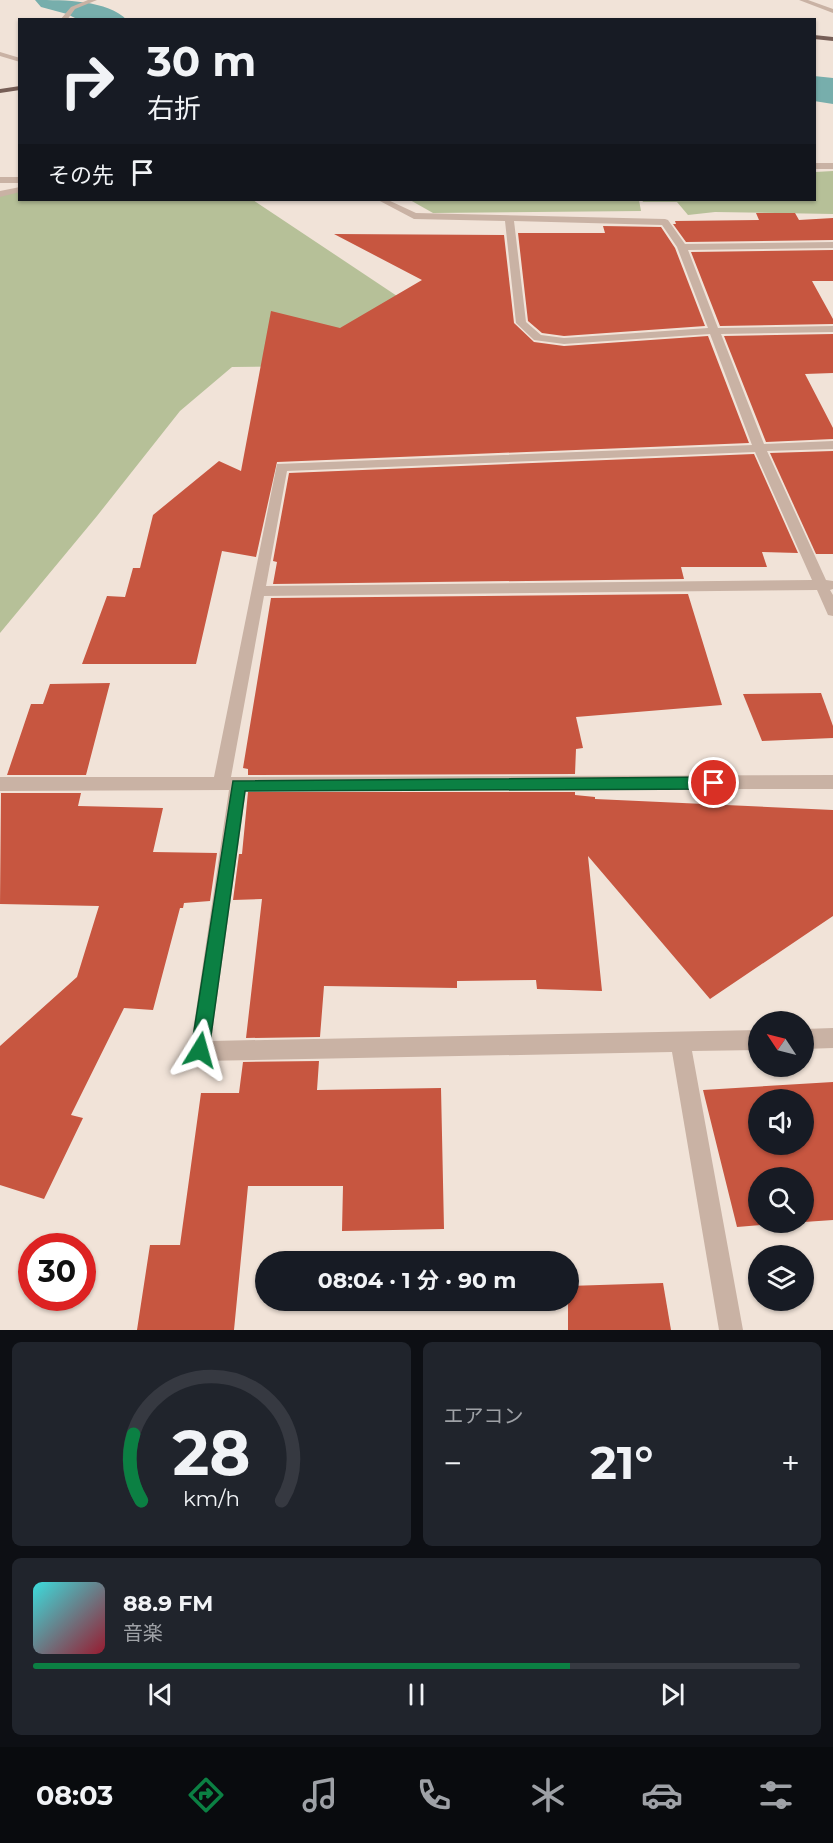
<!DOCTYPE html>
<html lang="ja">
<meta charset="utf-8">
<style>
:root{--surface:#171b24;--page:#20242c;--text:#f1f3f6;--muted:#9ea1a6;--line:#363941;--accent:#0b8043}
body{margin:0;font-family:Montserrat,"Noto Sans JP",sans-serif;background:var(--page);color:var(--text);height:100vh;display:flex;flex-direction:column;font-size:22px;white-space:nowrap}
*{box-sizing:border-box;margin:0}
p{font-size:20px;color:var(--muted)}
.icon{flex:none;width:33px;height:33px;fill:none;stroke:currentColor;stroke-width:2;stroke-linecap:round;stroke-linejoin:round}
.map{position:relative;height:1330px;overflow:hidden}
.drawer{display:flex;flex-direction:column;gap:12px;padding:12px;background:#0d0f14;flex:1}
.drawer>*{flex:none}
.guide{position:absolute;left:18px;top:18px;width:798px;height:183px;border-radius:0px;box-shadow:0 2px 4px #0004;background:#171b24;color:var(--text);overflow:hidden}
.needle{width:39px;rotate:305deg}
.controls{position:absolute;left:748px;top:1011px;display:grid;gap:12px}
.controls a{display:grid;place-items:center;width:66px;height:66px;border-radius:50%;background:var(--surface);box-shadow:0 2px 4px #0004;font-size:30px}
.speed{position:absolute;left:18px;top:1233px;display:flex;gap:12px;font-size:30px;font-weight:700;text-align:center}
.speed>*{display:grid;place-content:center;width:78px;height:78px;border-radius:50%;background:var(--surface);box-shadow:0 2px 4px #0004;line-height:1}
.speed .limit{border:9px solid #d22;background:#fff;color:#111}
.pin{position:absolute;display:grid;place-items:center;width:51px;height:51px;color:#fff;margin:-26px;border:3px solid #fff;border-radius:50%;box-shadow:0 2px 6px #0007}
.me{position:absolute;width:66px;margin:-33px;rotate:8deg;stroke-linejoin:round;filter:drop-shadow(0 0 4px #0008)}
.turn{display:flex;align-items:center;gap:21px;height:126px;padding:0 30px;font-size:27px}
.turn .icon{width:78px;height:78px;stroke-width:2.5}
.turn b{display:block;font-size:42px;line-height:51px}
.then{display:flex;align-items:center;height:57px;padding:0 30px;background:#0003;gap:12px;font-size:22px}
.big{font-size:45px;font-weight:700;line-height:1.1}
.drawer .tile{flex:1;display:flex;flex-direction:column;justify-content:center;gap:9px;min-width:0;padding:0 21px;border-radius:9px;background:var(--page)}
.drawer .dial{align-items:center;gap:0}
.dial svg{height:156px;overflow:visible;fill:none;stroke:var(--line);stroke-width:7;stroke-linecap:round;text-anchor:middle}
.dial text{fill:var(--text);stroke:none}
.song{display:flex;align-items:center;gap:18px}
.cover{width:72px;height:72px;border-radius:9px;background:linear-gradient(135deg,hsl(180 70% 55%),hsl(350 70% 35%))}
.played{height:6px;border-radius:3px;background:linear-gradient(90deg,var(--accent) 70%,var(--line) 70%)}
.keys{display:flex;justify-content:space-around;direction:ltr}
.heat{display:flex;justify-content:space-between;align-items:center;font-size:33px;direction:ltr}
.drawer .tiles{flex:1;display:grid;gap:12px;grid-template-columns:1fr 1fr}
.tile:last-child{grid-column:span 2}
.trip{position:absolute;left:255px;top:1251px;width:324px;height:60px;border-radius:30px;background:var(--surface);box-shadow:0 2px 4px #0004;font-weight:700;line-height:60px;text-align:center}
.tabs{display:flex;height:96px;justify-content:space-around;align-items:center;background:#090b0e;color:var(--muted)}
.tabs .icon{width:42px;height:42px}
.tabs .on{color:var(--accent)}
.tabs b{font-size:27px;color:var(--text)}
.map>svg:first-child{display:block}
.green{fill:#b6c098}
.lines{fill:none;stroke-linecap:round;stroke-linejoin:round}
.river{fill:#77aeac;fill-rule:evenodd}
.building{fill:#c75640;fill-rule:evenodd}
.minor{fill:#c9b2a4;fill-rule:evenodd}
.major{fill:#765e56;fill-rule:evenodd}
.route{fill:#0b8043;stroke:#07532c;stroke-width:1.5}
</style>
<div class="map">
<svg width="833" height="1330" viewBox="0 0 833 1330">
<rect width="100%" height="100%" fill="#f1e3d8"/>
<g class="green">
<polygon points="833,171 833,214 715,212 688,215 677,202 643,202 642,200 814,200 815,172"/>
<polygon points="19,189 20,200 253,200 454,334 306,366 232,367 180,411 97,516 0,633 0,194"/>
<polygon points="410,200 639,200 641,211 433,213"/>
</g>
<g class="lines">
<g class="river">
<path d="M 35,0 C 64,0 108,0 127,20 L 79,20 L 67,14 L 41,7 Z"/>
<polygon points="814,76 833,78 833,104 814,101"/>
</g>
</g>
<g class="building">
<polygon points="756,213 795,213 799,220 833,218 833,240 686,242 673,224 676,224 675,221 759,220"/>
<polygon points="603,226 661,227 675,248 705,326 564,336 542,333 528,321 518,233 605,233"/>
<polygon points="334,234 504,235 514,323 534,342 564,346 708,336 749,443 277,462 256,557 222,551 196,664 82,664 107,596 125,597 133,568 140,568 153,515 219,461 241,471 271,311 340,328 422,280"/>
<polygon points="833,250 833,281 812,281 833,319 833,324 720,326 691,252"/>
<polygon points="833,334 833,373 805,374 833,428 833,439 766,442 724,336"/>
<polygon points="833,451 833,554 816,554 770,453"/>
<polygon points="754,454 798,553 762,552 767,567 681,567 684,579 273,584 277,562 273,561 289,473"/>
<polygon points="688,594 722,705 576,717 583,748 576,749 575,774 248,775 248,769 243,768 271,598"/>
<polygon points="110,683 86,775 7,775 31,704 43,704 50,684"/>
<polygon points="821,693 833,726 833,738 762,741 743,694"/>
<polygon points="248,792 575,792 575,795 595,797 595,799 833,810 833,916 710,999 588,856 602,991 537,989 536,980 457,981 457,988 324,986 320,1037 246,1038 262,899 233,900 239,854 242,854"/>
<polygon points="1,793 81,793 78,806 163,808 153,852 217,853 210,901 184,903 183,908 180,908 153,1010 124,1008 71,1115 83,1118 44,1199 0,1185 0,1046 77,977 99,906 0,904"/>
<polygon points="319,1061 317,1090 441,1088 444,1229 342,1231 343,1186 248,1186 234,1330 137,1330 150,1245 180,1245 201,1093 239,1093 243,1062"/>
<path d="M 833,1082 L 833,1220 L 804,1222 L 804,1178 L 759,1178 L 759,1222 L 798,1222 L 737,1227 L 703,1090 ZM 759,1100 L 804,1100 L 804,1144 L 759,1144 Z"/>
<polygon points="663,1283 671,1330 568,1330 568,1286"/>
</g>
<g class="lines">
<g class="minor">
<polygon points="88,0 97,0 75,9 67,20 60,20 71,7"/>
<polygon points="799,0 808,0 833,9 833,13"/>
<polygon points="0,52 20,58 20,62 0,56"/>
<rect x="814" y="163" width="19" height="6"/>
<rect x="0" y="177" width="20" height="6"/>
<polygon points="20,187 20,192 0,197 0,191"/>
<path d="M 378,200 L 388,200 L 416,213 L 665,219 L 668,220 L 685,244 L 833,242 L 833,248 L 688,250 L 718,328 L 833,326 L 833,332 L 721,334 L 764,444 L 833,441 L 833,449 L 767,451 L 826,580 L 833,581 L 833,589 L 830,590 L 833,595 L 833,616 L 828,615 L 817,590 L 264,596 L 231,777 L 833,775 L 833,789 L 246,790 L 211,1041 L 759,1030 L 759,1050 L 692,1051 L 743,1330 L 719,1330 L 672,1052 L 200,1061 L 193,1058 L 190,1051 L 229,790 L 0,791 L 0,777 L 214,777 L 277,464 L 752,445 L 710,334 L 564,344 L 534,340 L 516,323 L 505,221 L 414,219 ZM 514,221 L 662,225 L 677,247 L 708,328 L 564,338 L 541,335 L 526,322 ZM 755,452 L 812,580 L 266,586 L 287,471 Z"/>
<polygon points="833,1028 833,1048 804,1049 804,1029"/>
</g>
<g class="major">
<polygon points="521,18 597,18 600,20 518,20"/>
<polygon points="814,35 833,37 833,41 814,39"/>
<polygon points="20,86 20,90 0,93 0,89"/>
</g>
</g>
<polygon class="route" points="714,777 719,778 722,783 719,787 714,789 245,791 209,1050 206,1057 200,1060 193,1057 191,1050 233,781"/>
</svg>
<div class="controls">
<a><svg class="needle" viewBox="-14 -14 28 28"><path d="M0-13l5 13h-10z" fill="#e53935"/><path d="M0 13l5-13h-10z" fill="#9ea1a6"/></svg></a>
<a><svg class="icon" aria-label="sound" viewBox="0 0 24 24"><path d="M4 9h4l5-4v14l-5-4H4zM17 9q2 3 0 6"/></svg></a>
<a><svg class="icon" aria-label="search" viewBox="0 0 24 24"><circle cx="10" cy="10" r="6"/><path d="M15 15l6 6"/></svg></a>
<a><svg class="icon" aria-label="layers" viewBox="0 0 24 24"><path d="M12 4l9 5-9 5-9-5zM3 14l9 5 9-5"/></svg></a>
</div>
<div class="speed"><div class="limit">30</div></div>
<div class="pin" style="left:714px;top:783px;background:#d93025"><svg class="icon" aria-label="arrive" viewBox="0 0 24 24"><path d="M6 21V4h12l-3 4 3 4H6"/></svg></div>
<svg class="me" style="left:200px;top:1050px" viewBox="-20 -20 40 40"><path d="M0-17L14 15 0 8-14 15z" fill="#0b8043" stroke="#fff" stroke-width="4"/></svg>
<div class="trip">08:04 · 1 分 · 90 m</div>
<div class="guide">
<div class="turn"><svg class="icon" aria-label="right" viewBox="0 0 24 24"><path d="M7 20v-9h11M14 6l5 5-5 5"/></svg><div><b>30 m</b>右折</div></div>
<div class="then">その先<svg class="icon" aria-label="arrive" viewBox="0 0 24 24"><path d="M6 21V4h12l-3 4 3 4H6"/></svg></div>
</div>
</div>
<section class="drawer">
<div class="tiles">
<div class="tile dial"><svg viewBox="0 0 100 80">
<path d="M14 69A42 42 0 1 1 86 69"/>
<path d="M14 69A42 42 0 0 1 10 35" stroke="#0b8043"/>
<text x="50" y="56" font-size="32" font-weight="700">28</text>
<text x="50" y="72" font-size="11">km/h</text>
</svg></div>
<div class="tile"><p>エアコン</p>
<div class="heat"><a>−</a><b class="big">21°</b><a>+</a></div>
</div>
<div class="tile">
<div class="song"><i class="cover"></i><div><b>88.9 FM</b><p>音楽</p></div></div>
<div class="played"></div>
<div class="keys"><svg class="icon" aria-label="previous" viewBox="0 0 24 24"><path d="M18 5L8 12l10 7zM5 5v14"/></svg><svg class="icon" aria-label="pause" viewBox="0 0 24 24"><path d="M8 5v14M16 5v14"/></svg><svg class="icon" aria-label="next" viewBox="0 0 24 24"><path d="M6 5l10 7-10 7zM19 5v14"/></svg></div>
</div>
</div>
</section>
<nav class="tabs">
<b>08:03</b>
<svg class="icon on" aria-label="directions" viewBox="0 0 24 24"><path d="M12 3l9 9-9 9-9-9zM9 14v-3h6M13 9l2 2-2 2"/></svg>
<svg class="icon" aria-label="music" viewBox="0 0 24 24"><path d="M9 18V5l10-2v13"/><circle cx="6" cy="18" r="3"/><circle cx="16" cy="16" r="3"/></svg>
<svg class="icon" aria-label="phone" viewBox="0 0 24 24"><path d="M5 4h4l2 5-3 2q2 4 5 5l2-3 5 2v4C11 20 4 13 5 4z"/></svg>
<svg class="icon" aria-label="climate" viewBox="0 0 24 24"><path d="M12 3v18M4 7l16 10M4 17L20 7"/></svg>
<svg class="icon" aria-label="car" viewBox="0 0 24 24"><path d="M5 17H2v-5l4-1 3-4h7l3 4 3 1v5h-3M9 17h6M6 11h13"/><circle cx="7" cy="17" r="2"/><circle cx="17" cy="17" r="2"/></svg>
<svg class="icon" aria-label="filters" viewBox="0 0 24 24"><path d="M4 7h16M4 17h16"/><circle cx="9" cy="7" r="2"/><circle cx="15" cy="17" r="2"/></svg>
</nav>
